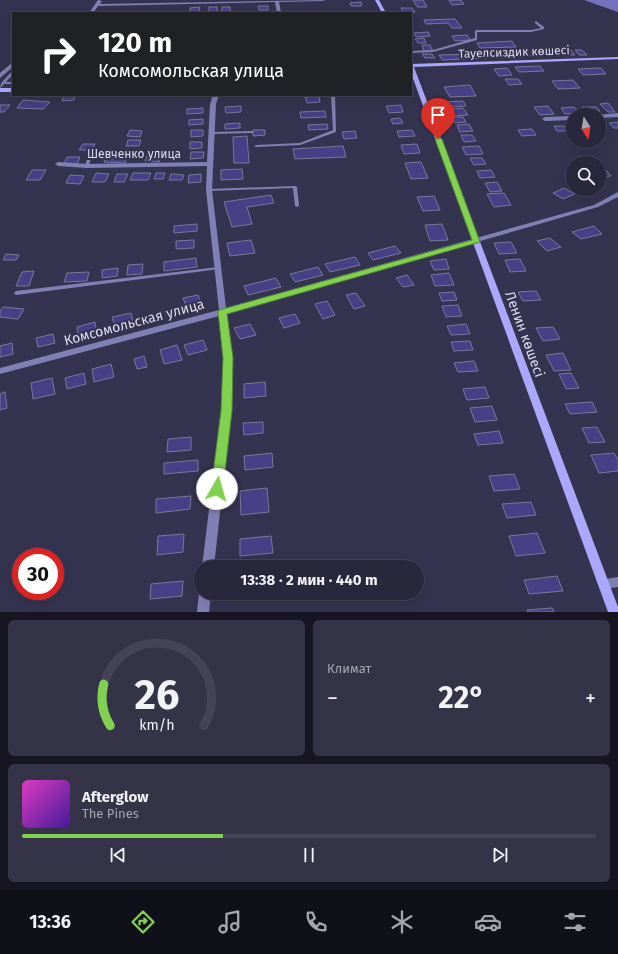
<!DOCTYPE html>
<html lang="ru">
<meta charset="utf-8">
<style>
:root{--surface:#28273c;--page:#343347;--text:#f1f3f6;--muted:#a5a5af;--line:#444456;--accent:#81d050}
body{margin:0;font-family:"Fira Sans",sans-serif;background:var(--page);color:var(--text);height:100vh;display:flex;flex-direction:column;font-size:15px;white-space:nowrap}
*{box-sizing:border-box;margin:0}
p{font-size:13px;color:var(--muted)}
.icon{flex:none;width:22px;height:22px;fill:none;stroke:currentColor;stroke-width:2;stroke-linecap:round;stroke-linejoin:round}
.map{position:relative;height:612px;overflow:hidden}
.details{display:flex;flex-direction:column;gap:8px;padding:8px;background:#161521;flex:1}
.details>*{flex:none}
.guide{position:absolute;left:12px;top:12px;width:400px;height:84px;border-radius:0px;box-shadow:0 4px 16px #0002,0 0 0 1px var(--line);background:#202124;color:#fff;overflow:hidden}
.needle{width:26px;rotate:169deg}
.fabs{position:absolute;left:566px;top:108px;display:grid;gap:8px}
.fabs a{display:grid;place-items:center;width:40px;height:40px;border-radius:50%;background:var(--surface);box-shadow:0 4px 16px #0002,0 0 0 1px var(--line);font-size:20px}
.speed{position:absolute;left:12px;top:548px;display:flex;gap:8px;font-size:20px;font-weight:700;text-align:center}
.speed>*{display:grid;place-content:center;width:52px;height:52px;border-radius:50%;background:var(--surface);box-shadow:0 4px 16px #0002,0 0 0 1px var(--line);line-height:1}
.speed .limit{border:6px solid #d22;background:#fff;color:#111}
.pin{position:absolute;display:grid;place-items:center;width:34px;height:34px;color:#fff;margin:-41px -17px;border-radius:50% 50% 50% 0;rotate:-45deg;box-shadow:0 0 4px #0007}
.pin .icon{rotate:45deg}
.me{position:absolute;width:44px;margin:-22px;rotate:7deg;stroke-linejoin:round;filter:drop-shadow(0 0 3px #0008)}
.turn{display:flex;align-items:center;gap:14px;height:84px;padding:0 20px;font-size:18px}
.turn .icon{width:52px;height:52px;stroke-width:2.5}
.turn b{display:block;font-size:28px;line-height:34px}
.big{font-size:30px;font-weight:700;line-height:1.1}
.details .widget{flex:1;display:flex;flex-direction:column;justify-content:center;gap:6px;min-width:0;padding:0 14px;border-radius:6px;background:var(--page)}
.details .dial{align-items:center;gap:0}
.dial svg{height:104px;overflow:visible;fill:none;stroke:var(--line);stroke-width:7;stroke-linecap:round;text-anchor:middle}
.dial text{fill:var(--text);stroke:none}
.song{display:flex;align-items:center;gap:12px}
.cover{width:48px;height:48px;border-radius:6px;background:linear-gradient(135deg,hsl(310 70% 55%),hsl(260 70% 35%))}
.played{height:4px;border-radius:2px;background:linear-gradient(90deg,var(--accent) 35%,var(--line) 35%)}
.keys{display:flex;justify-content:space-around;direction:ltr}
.heat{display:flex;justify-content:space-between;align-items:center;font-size:22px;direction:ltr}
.details .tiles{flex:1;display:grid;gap:8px;grid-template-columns:1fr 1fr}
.widget:last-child{grid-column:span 2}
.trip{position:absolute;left:194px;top:560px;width:230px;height:40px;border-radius:20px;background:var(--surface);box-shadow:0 4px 16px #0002,0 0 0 1px var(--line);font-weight:700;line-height:40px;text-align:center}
.tabs{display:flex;height:64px;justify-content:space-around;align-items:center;background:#101018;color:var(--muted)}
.tabs .icon{width:28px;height:28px}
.tabs .current{color:var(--accent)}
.tabs b{font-size:18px;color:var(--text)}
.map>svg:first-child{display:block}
.water{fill:#7671bd}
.building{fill:#484087;stroke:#787897}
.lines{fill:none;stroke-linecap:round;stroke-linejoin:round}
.lane{fill:#8180b4;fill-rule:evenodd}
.street{fill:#8180b4;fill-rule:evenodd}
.secondary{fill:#aba7fb;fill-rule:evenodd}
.route{fill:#81d050;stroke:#548734}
.labels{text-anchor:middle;stroke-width:4;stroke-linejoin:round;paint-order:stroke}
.far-street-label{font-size:12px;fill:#dbdced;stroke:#353450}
.street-label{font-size:14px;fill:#dbdced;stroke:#353450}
</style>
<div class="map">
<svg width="618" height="612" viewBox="0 0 618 612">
<rect width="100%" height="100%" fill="#353450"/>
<polygon class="water" points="584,0 618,0 618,12"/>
<g class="building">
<polygon points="413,0 423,0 427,7 417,7"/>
<polygon points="449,0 461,0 464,4 452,5"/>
<polygon points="361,2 362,6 351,6 350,3"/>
<polygon points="258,6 268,6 268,10 259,10"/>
<polygon points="200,7 199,13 190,13 190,8"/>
<rect x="209" y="7" width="8" height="5"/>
<rect x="222" y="7" width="8" height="5"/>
<polygon points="401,8 412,8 415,12 403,12"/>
<polygon points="455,19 462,28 452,28 448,23 426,24 424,20"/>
<polygon points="428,32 430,36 416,37 414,33"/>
<polygon points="467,35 470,40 455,41 452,36"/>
<polygon points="424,38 426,43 418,43 415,39"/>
<polygon points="512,41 516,47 480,48 477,43"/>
<polygon points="422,45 430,45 433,51 424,51"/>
<polygon points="571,50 575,55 564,55 560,51"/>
<polygon points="575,50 582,50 587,55 579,55"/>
<polygon points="516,53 528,53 531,56 519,57"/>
<polygon points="422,54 432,54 435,58 425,58"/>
<polygon points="484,54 487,58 442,60 439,55"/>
<polygon points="540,66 544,71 519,72 515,67"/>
<polygon points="507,68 512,75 499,76 494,69"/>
<polygon points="601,68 606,74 583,75 578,69"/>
<polygon points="505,79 518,79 522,84 509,85"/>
<polygon points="573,80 580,88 558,89 552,81"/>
<polygon points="470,85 476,96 450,97 444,87"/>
<polygon points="64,95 75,95 74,100 62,101"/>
<polygon points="319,96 320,102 307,103 305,97"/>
<polygon points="23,100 50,102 43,109 17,108"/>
<polygon points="463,101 466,106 446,107 443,102"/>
<polygon points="608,103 615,112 608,112 600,104"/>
<polygon points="0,105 10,105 4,112 0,112"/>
<polygon points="401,105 403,112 389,113 386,106"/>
<polygon points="241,106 241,112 226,113 225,107"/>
<polygon points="548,106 554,114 540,115 534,107"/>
<polygon points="574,107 579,113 565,114 561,108"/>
<polygon points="582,107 596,107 600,111 586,112"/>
<polygon points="203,108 203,113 187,114 187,109"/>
<polygon points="463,108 468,115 451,116 447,109"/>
<polygon points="325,111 326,117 301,118 300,112"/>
<polygon points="452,117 463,117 466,122 455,123"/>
<polygon points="400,118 403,123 393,124 391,119"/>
<polygon points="203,119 203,124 189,125 189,120"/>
<polygon points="618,122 618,128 614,128 609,123"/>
<polygon points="240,123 240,128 225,129 225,124"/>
<polygon points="327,124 328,129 309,130 308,125"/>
<polygon points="469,124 473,131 460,132 457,125"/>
<polygon points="554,126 564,126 568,131 557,131"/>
<polygon points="532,129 536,135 522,136 518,130"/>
<polygon points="130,130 142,131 140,137 127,136"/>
<polygon points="191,130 203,130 203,136 191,137"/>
<polygon points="253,130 265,130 265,135 253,136"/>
<polygon points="412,130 415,136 399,137 397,131"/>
<polygon points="355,131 357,138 344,139 342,132"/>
<polygon points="461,135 472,135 476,141 464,142"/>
<polygon points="247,136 249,163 234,163 233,137"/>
<polygon points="128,140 141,140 139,146 126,146"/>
<polygon points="190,142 202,142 202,148 190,149"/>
<polygon points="83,144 95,144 92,150 79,150"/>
<polygon points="417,144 420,153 404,154 401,145"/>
<polygon points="343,146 346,157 295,159 293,149"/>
<polygon points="479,146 483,154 466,155 462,147"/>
<polygon points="191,152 204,152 203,158 190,159"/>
<polygon points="107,155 127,156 125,163 104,162"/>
<polygon points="148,155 161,155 159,162 145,161"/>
<polygon points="67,157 80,157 77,164 64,164"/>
<polygon points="470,158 482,158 486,164 474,165"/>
<polygon points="421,162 428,178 411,179 405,163"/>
<polygon points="242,169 243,179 221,180 221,170"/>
<polygon points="32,170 46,170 40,180 26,180"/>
<polygon points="491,170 495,177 480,178 477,171"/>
<polygon points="599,171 607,171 611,176 599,177"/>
<polygon points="96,173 109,174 105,182 92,182"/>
<polygon points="133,173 151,173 148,180 130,180"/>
<polygon points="156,173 165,173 163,179 154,179"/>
<polygon points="117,174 128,174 124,182 114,182"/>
<polygon points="171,174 184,175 182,180 169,180"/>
<polygon points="201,174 201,182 188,183 189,175"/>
<polygon points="70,175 84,176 80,184 66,183"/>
<polygon points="497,182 502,191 490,192 485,183"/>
<polygon points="564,188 575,194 563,199 553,193"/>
<polygon points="504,193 511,205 494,207 487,194"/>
<polygon points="271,195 274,203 247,207 252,224 232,227 224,202"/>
<polygon points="434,196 440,210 423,211 417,197"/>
<polygon points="197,224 197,231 174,233 174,226"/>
<polygon points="442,224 448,240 430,241 425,225"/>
<polygon points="594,226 602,234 581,239 572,232"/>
<polygon points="550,238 561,247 547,251 537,241"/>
<polygon points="194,240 194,248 176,249 176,241"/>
<polygon points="251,240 255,253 230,256 227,243"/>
<polygon points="511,242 517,253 499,254 494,243"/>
<polygon points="395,246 401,253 373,260 368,253"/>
<polygon points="6,254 19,255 16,260 3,260"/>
<polygon points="355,257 360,265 330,272 325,264"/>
<polygon points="196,258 197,267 164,271 164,262"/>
<polygon points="446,259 449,269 434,270 430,261"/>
<polygon points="520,259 526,271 510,272 505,260"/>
<polygon points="143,264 142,274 127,275 128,265"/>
<polygon points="318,267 323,275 295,282 290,274"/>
<polygon points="118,268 117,276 102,278 102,270"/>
<polygon points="34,271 29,286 16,286 22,272"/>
<polygon points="89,272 87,281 64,282 67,273"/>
<polygon points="449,273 454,285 435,286 431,275"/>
<polygon points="407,275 414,285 403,287 396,278"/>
<polygon points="276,278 281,287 248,295 244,286"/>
<polygon points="536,291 541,300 523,301 518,292"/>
<polygon points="454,292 457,300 442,301 439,293"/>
<polygon points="356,293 365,306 354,309 346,295"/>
<polygon points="198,295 202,306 187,309 183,298"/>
<polygon points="327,301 335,315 323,319 315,304"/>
<polygon points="458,305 462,316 446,317 442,306"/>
<polygon points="3,307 24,309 18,319 0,317 0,311"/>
<polygon points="131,313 133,322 115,327 112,317"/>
<polygon points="295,314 300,323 284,328 279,318"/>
<polygon points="95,322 97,333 79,338 77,327"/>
<polygon points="250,324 256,335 240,339 234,328"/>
<polygon points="466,324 470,334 451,335 447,326"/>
<polygon points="553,327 560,339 543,341 536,328"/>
<polygon points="53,334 55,343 38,347 36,338"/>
<polygon points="203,340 207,350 188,355 184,345"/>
<polygon points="470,341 473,350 454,351 451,342"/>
<polygon points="12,343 13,354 0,357 0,346"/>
<polygon points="177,345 182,360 164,364 160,350"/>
<polygon points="563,353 571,370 554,371 546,355"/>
<polygon points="144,356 147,367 137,369 134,359"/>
<polygon points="474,361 478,371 458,372 454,363"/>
<polygon points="111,364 114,377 94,382 92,369"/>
<polygon points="84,373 86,384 67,389 65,378"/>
<polygon points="571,373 579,388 566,389 559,374"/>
<polygon points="52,378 55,394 33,399 31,383"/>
<polygon points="265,382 266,396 244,398 244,384"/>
<polygon points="485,387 489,398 467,400 463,389"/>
<polygon points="5,392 7,408 0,410 0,394"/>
<polygon points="592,402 597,412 570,414 565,404"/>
<polygon points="492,406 497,420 475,422 470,408"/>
<polygon points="263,422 263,433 244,435 243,423"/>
<polygon points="597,427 605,442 589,443 582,428"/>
<polygon points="499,431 503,443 478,445 474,434"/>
<polygon points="191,437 191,450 167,452 168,439"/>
<polygon points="272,453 273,467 245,470 244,456"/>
<polygon points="614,453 618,460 618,471 599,473 591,455"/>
<polygon points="198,460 198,471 164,474 164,463"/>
<polygon points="514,474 520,489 494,491 489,476"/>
<polygon points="267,488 269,512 241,515 240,491"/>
<polygon points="191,496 190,509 156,513 156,499"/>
<polygon points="531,502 536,515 507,518 502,504"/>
<polygon points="537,533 545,553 516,556 509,536"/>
<polygon points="184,534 183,552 157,555 158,536"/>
<polygon points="271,536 273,553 240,556 240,539"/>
<polygon points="557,576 563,591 529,594 524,580"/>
<polygon points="183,581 182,596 150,599 151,584"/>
<polygon points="552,608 554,612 528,612 527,610"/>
</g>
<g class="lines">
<g class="lane">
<polygon points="536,21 544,27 544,29 531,32 477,32 477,40 433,52 411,53 411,51 433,50 475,38 475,31 476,30 531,30 541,28 535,23 535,22"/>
<path d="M 12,71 L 13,71 L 13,74 L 6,82 L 13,82 L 13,84 L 4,84 L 0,88 C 0,82 8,76 12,71 Z"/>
<polygon points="331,95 335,95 336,132 300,145 256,147 254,146 256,145 300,143 333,130"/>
<polygon points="252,131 254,132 253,133 212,134 210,133 212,132"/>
<polygon points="89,152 91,152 92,153 89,166 87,167 85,166"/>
<polygon points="295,186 297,187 299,206 297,207 295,206 293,188 209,191 207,190 209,189"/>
<polygon points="218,267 220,267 220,269 16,295 14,293 16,291"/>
</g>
<g class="street">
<polygon points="98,0 102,1 100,4 325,0 323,1 279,2 281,13 277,13 275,2 98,6 93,13 89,13"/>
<polygon points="13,62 13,67 0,78 0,73"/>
<polygon points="213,95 219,95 216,104 212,190 226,308 594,205 618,192 618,197 598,207 227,314 232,358 231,411 214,567 202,567 221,411 224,358 219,316 0,374 0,368 219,310 206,190 207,166 87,168 58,166 55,164 58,162 87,164 207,162 210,104"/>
<polygon points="618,113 618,117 599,118 599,115 597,115"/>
<polygon points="573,116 573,120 545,121 542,119 545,117"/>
<polygon points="618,577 618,587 604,589 600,588 598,584 600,580"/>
<polygon points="201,589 201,593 211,593 209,612 197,612 199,593"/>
</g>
<g class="secondary">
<polygon points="375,0 379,0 386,13 382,13"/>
<polygon points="618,57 618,59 414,67 618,607 618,612 608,612 411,73 411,64"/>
<rect x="0" y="88" width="13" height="4"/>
</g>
</g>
<polygon class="route" points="438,137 442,139 480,242 227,314 233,358 232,411 223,489 221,493 217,494 213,493 211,489 221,411 223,358 218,312 219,310 472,240 435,139"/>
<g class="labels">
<g class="far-street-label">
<text transform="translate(514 52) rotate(-2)" y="4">Тауелсиздик көшесі</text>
<text x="134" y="158">Шевченко улица</text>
</g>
<g class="street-label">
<text transform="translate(134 322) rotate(-15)" y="5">Комсомольская улица</text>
<text transform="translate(525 334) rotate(70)" y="5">Ленин көшесі</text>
</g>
</g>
</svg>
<div class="fabs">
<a><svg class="needle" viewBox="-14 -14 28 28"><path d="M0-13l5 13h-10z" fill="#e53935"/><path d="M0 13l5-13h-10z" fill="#a5a5af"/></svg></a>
<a><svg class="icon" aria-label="search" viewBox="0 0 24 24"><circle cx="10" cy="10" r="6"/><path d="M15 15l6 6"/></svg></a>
</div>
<div class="speed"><div class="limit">30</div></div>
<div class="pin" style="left:438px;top:139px;background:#d93025"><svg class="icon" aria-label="arrive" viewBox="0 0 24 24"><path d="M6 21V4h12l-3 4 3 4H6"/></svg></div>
<svg class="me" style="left:217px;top:489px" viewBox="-20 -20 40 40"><circle r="19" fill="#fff"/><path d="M0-13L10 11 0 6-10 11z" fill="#81d050"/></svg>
<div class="trip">13:38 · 2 мин · 440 m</div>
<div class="guide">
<div class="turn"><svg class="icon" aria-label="right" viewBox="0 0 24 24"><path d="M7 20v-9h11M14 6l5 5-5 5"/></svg><div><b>120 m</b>Комсомольская улица</div></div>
</div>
</div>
<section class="details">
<div class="tiles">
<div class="widget dial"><svg viewBox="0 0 100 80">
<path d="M14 69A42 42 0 1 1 86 69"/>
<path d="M14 69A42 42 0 0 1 9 37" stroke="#81d050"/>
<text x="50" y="56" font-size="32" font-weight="700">26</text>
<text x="50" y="72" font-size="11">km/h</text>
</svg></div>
<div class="widget"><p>Климат</p>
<div class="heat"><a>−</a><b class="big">22°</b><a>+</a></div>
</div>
<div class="widget">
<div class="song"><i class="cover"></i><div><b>Afterglow</b><p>The Pines</p></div></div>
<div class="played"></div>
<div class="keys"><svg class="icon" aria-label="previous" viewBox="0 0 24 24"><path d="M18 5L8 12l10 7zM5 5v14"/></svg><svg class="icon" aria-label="pause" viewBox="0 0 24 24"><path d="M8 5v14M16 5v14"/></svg><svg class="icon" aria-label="next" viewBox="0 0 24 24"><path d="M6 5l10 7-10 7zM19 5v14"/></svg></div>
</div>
</div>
</section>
<nav class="tabs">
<b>13:36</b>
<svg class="icon current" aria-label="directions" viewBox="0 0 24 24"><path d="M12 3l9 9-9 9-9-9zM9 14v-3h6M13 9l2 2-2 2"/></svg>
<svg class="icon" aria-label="music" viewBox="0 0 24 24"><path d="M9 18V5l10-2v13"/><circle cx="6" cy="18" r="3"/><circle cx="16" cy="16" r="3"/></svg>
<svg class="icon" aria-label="phone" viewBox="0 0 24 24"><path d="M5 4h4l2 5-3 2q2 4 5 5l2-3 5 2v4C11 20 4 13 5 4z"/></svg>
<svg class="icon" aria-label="climate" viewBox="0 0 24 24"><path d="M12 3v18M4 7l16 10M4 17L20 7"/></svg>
<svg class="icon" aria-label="car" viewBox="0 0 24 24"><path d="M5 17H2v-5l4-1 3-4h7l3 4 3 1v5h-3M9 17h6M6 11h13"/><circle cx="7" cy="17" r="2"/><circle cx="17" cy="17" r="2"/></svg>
<svg class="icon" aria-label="filters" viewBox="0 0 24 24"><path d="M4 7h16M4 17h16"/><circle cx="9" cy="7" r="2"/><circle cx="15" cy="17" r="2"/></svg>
</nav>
